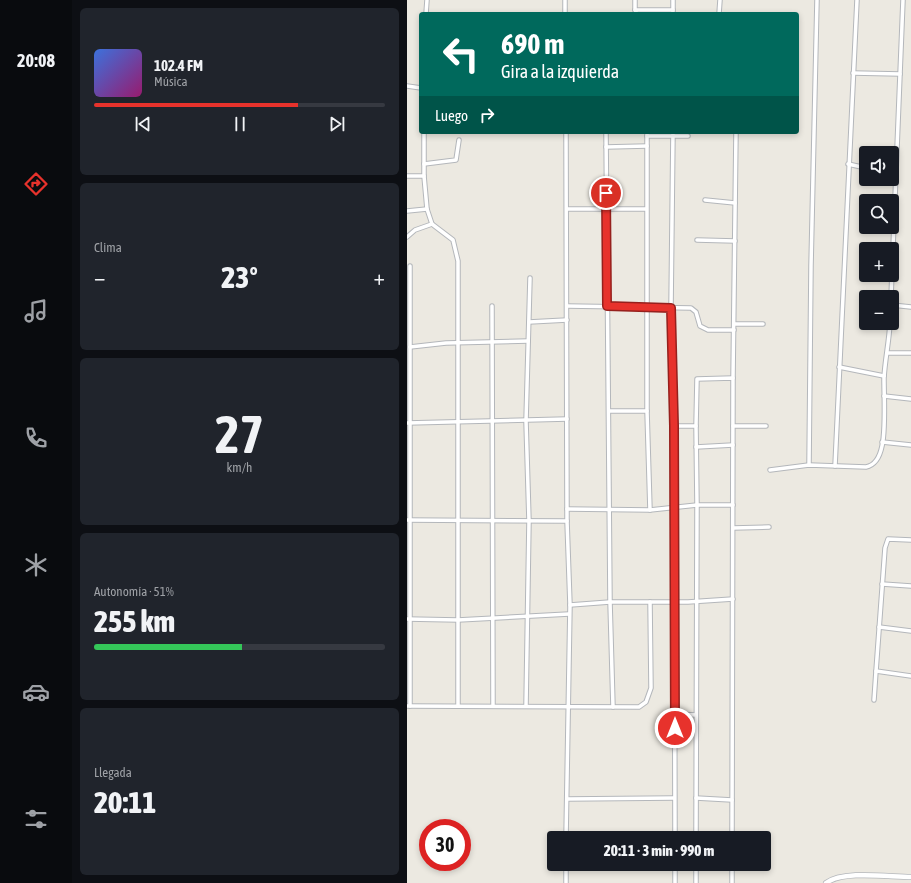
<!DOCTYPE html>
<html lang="es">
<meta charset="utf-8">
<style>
:root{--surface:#171b24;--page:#20242c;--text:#f1f3f6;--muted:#9ea1a6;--line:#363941;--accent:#e7322c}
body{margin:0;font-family:"Asap Condensed",sans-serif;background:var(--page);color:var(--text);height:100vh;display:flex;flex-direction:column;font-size:15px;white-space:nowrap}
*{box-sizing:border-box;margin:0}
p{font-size:13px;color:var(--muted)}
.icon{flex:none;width:22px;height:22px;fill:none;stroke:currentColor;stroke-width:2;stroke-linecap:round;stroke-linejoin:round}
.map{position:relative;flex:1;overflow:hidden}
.sheet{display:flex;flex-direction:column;gap:8px;padding:8px;background:#0d0f14;width:335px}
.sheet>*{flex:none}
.banner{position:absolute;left:12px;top:12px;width:380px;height:122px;border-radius:4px;box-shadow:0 2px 6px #0003;background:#00695c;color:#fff;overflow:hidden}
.buttons{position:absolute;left:452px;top:146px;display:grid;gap:8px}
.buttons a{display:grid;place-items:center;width:40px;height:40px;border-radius:4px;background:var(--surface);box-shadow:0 2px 6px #0003;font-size:20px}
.speed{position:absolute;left:12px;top:819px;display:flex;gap:8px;font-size:20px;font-weight:700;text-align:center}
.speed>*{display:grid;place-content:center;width:52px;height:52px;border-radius:50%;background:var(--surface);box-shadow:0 2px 6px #0003;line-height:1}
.speed .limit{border:6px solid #d22;background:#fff;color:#111}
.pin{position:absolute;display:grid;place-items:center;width:34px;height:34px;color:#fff;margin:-17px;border:2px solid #fff;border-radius:50%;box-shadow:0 1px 4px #0007}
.me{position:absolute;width:44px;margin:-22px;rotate:0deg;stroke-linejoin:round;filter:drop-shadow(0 0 3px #0008)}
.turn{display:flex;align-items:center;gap:14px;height:84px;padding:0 16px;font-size:18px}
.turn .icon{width:52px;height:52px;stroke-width:2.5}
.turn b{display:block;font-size:28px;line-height:34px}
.then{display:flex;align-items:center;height:38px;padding:0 16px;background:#0003;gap:8px;font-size:15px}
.big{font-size:30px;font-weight:800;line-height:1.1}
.sheet .widget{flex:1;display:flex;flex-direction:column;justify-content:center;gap:6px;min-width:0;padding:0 14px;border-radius:6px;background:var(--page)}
.sheet .dial{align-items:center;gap:0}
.dial b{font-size:52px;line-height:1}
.song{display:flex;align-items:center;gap:12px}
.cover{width:48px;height:48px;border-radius:6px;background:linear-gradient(135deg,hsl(220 70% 55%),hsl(320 70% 35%))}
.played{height:4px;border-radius:2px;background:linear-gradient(90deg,var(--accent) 70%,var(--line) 70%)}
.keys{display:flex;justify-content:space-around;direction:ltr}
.heat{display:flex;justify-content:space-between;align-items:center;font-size:22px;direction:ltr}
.charge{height:6px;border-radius:3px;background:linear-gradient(90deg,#34c759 51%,var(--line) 0)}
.trip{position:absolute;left:140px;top:831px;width:224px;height:40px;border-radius:4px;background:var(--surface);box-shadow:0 2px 6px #0003;font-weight:800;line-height:40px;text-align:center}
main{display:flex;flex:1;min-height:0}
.dock{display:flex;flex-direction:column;width:72px;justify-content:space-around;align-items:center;background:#090b0e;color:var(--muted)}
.dock .icon{width:28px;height:28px}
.dock .current{color:var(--accent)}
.dock b{font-size:18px;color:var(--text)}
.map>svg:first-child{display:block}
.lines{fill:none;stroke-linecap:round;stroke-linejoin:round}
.minor-casing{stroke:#b4b7bb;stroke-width:5.5}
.tertiary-casing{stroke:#b4b7bb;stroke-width:6}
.minor{stroke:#fff;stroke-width:3.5}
.tertiary{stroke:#fff;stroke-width:4.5}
.route-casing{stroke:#96201d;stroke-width:10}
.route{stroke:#e7322c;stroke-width:7}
</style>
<main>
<nav class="dock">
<b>20:08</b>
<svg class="icon current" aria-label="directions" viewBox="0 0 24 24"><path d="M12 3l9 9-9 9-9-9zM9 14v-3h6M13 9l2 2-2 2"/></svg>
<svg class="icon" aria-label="music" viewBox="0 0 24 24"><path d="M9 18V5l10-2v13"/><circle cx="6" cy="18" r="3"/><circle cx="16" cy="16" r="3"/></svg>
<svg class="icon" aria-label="phone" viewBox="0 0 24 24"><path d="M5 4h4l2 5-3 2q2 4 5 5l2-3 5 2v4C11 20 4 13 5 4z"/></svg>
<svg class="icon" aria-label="climate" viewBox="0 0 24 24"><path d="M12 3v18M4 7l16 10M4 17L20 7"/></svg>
<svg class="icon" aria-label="car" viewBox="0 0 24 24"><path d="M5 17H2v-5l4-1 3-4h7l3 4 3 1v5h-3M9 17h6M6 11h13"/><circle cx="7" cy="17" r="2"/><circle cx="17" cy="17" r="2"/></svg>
<svg class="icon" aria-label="filters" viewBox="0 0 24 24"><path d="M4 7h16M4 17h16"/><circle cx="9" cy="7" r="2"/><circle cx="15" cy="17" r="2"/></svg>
</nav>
<section class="sheet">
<div class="widget">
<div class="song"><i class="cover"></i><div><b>102.4 FM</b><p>Música</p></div></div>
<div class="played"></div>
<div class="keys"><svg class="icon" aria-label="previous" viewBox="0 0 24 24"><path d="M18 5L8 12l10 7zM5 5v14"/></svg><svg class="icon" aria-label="pause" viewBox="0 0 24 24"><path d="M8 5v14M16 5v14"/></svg><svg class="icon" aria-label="next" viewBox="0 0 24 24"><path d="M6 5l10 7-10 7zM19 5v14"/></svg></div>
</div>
<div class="widget"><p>Clima</p>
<div class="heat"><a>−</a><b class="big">23°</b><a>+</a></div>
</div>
<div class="widget dial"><b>27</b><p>km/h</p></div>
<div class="widget"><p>Autonomía · 51%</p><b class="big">255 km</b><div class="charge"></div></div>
<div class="widget"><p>Llegada</p><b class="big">20:11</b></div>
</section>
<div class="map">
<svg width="504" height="883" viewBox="0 0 504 883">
<rect width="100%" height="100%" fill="#ece9e1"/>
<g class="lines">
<g class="minor-casing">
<g id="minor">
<polyline points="158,0 158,14"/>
<polyline points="228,0 228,10 230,14"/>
<polyline points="228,10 266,10"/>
<polyline points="19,14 20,0"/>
<polyline points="266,14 266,0"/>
<polyline points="312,14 313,0"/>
<polyline points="446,73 493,74"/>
<polyline points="0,86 14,88"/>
<polyline points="17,132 17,176 20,209 25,224 46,240 51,261 51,706"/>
<polyline points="159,132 160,521 163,605 159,838"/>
<polyline points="199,132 203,602 206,707"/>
<polyline points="240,132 240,411 243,510"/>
<polyline points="266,132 264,308 267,426 268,838"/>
<polyline points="240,136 281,136"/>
<polyline points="199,147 240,146"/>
<polyline points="17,164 49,160 52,140"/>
<polyline points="441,164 459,168"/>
<polyline points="0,176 17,176"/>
<polyline points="298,200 328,203"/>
<polyline points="160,209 239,209"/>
<polyline points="0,211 20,209"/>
<polyline points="0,237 8,230 25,224"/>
<polyline points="290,240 328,241"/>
<polyline points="3,266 3,706"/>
<polyline points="484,297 496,0"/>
<polyline points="485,305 504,307"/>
<polyline points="85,306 86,706"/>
<polyline points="160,306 284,308 289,312 293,326 301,330 327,330"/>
<polyline points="122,322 160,320"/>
<polyline points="327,324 356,324"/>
<polyline points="3,347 39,343 121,341"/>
<polyline points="481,353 504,353"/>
<polyline points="432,367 477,376"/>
<polyline points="326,378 329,132"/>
<polyline points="477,396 504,399"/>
<polyline points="202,411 240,411"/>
<polyline points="0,423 160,419"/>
<polyline points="267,426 289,426 290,505 289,838"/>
<polyline points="289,426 290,379 326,378 325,838"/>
<polyline points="326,426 359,426"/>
<polyline points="475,442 504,445"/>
<polyline points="289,447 326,445"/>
<polyline points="402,465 404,266 410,0"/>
<polyline points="428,466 450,0"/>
<path d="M 363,470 L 402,465 L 459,467 C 469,465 473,456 475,446 C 479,429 477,398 477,378 C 478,360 482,342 483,323"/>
<polyline points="160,509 243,510 290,505 326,505"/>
<polyline points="0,520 160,521"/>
<polyline points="326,528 362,527"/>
<polyline points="504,540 481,539 478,548 469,671 504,676"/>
<polyline points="475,584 504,586"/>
<polyline points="163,605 203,602 281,602 326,599"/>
<polyline points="0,619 51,620 162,614"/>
<polyline points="472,627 504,631"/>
<polyline points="467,700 469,671"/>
<polyline points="0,706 232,707 239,702 244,688 243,602"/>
<polyline points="119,706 122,521 119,421 123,278"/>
<polyline points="267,714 289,715"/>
<polyline points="289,798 325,800"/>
<polyline points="160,799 267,798"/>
<polyline points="268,864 268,883"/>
<polyline points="289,864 289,883"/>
<polyline points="159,883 159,864"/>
<polyline points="325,883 325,864"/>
</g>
</g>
<g class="tertiary-casing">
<path id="tertiary" d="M 419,883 C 437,870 482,877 504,877"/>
</g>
<use href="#minor" class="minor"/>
<use href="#tertiary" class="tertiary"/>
</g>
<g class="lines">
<g class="route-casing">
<polyline id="route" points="199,193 200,306 264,308 267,426 268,728"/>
</g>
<use href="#route" class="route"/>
</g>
</svg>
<div class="buttons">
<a><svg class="icon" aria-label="sound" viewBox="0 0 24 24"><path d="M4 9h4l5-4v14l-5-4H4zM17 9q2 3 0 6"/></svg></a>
<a><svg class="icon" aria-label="search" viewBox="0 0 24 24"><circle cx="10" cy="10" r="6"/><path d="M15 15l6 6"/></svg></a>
<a>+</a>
<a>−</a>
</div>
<div class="speed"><div class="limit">30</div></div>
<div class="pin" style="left:199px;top:193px;background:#d93025"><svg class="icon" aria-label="arrive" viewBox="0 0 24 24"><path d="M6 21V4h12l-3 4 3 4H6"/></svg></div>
<svg class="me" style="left:268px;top:728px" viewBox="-20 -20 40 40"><circle r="17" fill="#e7322c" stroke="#fff" stroke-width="3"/><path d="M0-11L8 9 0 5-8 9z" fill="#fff"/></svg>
<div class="trip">20:11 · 3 min · 990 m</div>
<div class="banner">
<div class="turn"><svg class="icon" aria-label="left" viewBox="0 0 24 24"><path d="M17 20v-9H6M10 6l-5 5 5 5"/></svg><div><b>690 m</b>Gira a la izquierda</div></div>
<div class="then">Luego<svg class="icon" aria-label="right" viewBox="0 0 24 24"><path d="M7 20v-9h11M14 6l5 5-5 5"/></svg></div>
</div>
</div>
</main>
